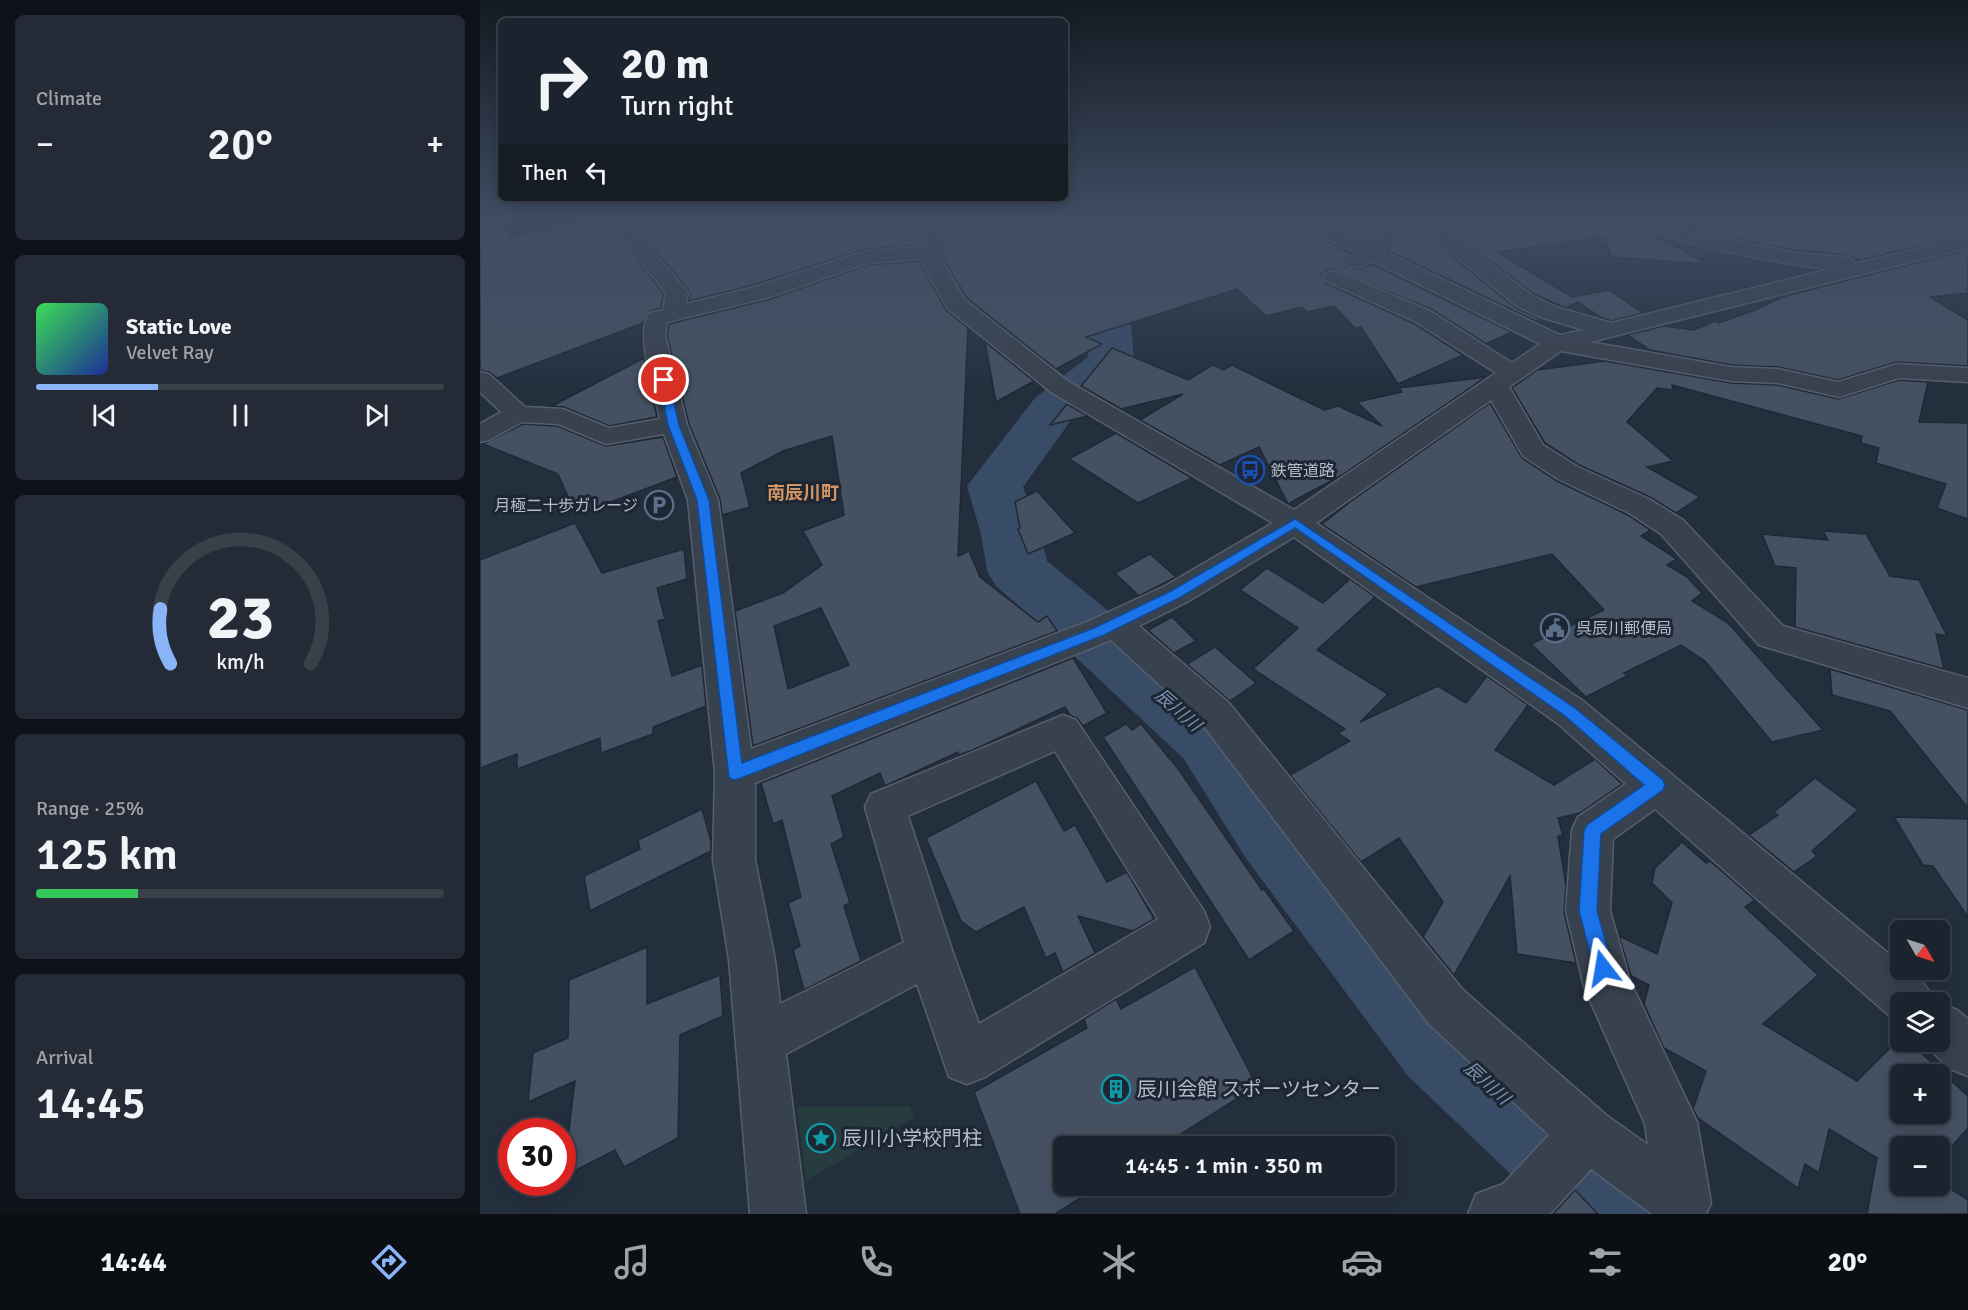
<!DOCTYPE html>
<meta charset="utf-8">
<style>
:root{--surface:#1b232e;--page:#242b36;--text:#f1f3f6;--muted:#a0a4aa;--line:#39404a;--accent:#8ab4f8}
body{margin:0;font-family:Signika,"Noto Sans JP",sans-serif;background:var(--page);color:var(--text);height:100vh;display:flex;flex-direction:column;font-size:22px;white-space:nowrap}
*{box-sizing:border-box;margin:0}
p{font-size:20px;color:var(--muted)}
.icon{flex:none;width:33px;height:33px;fill:none;stroke:currentColor;stroke-width:2;stroke-linecap:round;stroke-linejoin:round}
.map{position:relative;flex:1;overflow:hidden}
.sheet{display:flex;flex-direction:column;gap:15px;padding:15px;background:#0f1319;width:480px}
.sheet>*{flex:none}
.banner{position:absolute;left:18px;top:18px;width:570px;height:183px;border-radius:9px;box-shadow:0 3px 15px #0003,0 0 0 2px var(--line);background:#1b232e;color:var(--text);overflow:hidden}
.needle{width:39px;rotate:129deg}
.controls{position:absolute;left:1410px;top:920px;display:grid;gap:12px}
.controls a{display:grid;place-items:center;width:60px;height:60px;border-radius:9px;background:var(--surface);box-shadow:0 3px 15px #0003,0 0 0 2px var(--line);font-size:30px}
.speed{position:absolute;left:18px;top:1118px;display:flex;gap:12px;font-size:30px;font-weight:700;text-align:center}
.speed>*{display:grid;place-content:center;width:78px;height:78px;border-radius:50%;background:var(--surface);box-shadow:0 3px 15px #0003,0 0 0 2px var(--line);line-height:1}
.speed .limit{border:9px solid #d22;background:#fff;color:#111}
.pin{position:absolute;display:grid;place-items:center;width:51px;height:51px;color:#fff;margin:-26px;border:3px solid #fff;border-radius:50%;box-shadow:0 2px 6px #0007}
.me{position:absolute;width:66px;margin:-33px;rotate:346deg;stroke-linejoin:round;filter:drop-shadow(0 0 4px #0008)}
.turn{display:flex;align-items:center;gap:21px;height:126px;padding:0 24px;font-size:27px}
.turn .icon{width:78px;height:78px;stroke-width:2.5}
.turn b{display:block;font-size:42px;line-height:51px}
.then{display:flex;align-items:center;height:57px;padding:0 24px;background:#0003;gap:12px;font-size:22px}
.big{font-size:45px;font-weight:600;line-height:1.1}
.sheet .tile{flex:1;display:flex;flex-direction:column;justify-content:center;gap:9px;min-width:0;padding:0 21px;border-radius:9px;background:var(--page)}
.sheet .dial{align-items:center;gap:0}
.dial svg{height:156px;overflow:visible;fill:none;stroke:var(--line);stroke-width:7;stroke-linecap:round;text-anchor:middle}
.dial text{fill:var(--text);stroke:none}
.song{display:flex;align-items:center;gap:18px}
.cover{width:72px;height:72px;border-radius:9px;background:linear-gradient(135deg,hsl(130 70% 55%),hsl(230 70% 35%))}
.played{height:6px;border-radius:3px;background:linear-gradient(90deg,var(--accent) 30%,var(--line) 30%)}
.keys{display:flex;justify-content:space-around;direction:ltr}
.heat{display:flex;justify-content:space-between;align-items:center;font-size:33px;direction:ltr}
.charge{height:9px;border-radius:4px;background:linear-gradient(90deg,#34c759 25%,var(--line) 0)}
.trip{position:absolute;left:573px;top:1136px;width:342px;height:60px;border-radius:9px;background:var(--surface);box-shadow:0 3px 15px #0003,0 0 0 2px var(--line);font-weight:600;line-height:60px;text-align:center}
.dock{display:flex;height:96px;justify-content:space-around;align-items:center;background:#0b0e12;color:var(--muted)}
.dock .icon{width:42px;height:42px}
.dock .selected{color:var(--accent)}
.dock b{font-size:27px;color:var(--text)}
main{display:flex;flex:1;min-height:0}
.map>svg:first-child{display:block}
.green{fill:#263c3f}
.lines{fill:none;stroke-linecap:round;stroke-linejoin:round}
.river{fill:#394c67;fill-rule:evenodd}
.building{fill:#455162;stroke:#1f2835;stroke-width:1.5;fill-rule:evenodd}
.street-casing{stroke:#565f6c;stroke-width:3}
.street{fill:#38414e;fill-rule:evenodd}
.route{fill:#1a73e8;stroke:#114b97;stroke-width:1.5}
.labels{text-anchor:middle;stroke-width:6;stroke-linejoin:round;paint-order:stroke}
.poi-label{font-size:16px;fill:#b4bcc9;stroke:#1d2633;text-anchor:start}
.neighbourhood-label{font-size:18px;font-weight:bold;fill:#d59563;stroke:#1d2633}
.water-label{font-size:18px;font-style:italic;fill:#7c92b1;stroke:#1d2633}
.near-poi-label{font-size:20px;fill:#b4bcc9;stroke:#1d2633;text-anchor:start}
</style>
<main>
<section class="sheet">
<div class="tile"><p>Climate</p>
<div class="heat"><a>−</a><b class="big">20°</b><a>+</a></div>
</div>
<div class="tile">
<div class="song"><i class="cover"></i><div><b>Static Love</b><p>Velvet Ray</p></div></div>
<div class="played"></div>
<div class="keys"><svg class="icon" aria-label="previous" viewBox="0 0 24 24"><path d="M18 5L8 12l10 7zM5 5v14"/></svg><svg class="icon" aria-label="pause" viewBox="0 0 24 24"><path d="M8 5v14M16 5v14"/></svg><svg class="icon" aria-label="next" viewBox="0 0 24 24"><path d="M6 5l10 7-10 7zM19 5v14"/></svg></div>
</div>
<div class="tile dial"><svg viewBox="0 0 100 80">
<path d="M14 69A42 42 0 1 1 86 69"/>
<path d="M14 69A42 42 0 0 1 9 41" stroke="#8ab4f8"/>
<text x="50" y="56" font-size="32" font-weight="700">23</text>
<text x="50" y="72" font-size="11">km/h</text>
</svg></div>
<div class="tile"><p>Range · 25%</p><b class="big">125 km</b><div class="charge"></div></div>
<div class="tile"><p>Arrival</p><b class="big">14:45</b></div>
</section>
<div class="map">
<svg width="1488" height="1214" viewBox="0 0 1488 1214">
<rect width="100%" height="100%" fill="#242f3e"/>
<polygon class="green" points="430,1106 434,1117 326,1181 317,1107"/>
<g class="lines">
<polygon class="river" points="520,219 561,219 556,227 543,236 549,260 627,288 644,300 650,309 654,362 647,372 591,420 543,487 561,534 567,561 756,715 823,805 996,1008 1113,1108 1203,1176 1219,1214 1079,1214 1039,1182 928,1076 765,857 704,759 570,633 516,586 507,571 501,534 487,486 555,398 608,357 608,314 597,306 517,275 511,267 505,233"/>
</g>
<g class="building">
<polygon points="0,219 21,219 31,237 111,219 126,219 184,294 181,308 169,311 163,323 17,378 9,372 0,370"/>
<polygon points="149,219 436,219 443,228 439,245 385,249 270,286 209,301 210,292"/>
<polygon points="461,219 810,219 813,225 872,254 863,263 866,268 882,269 892,264 1032,332 1006,344 953,310 852,269 845,271 841,276 845,283 935,324 983,355 918,384 881,327 875,328 854,306 827,312 822,307 786,316 757,289 606,337 622,344 576,369 487,298 461,256 466,226"/>
<polygon points="839,219 926,219 904,223 887,241"/>
<polygon points="955,219 1141,219 1228,264 1132,257 1123,237 1017,252 1092,297 1129,290 1163,313 1131,321 1122,318 1098,302 1086,308 1054,294"/>
<polygon points="1213,219 1488,219 1488,234 1376,261 1380,259 1365,255 1309,249 1213,230"/>
<polygon points="940,230 1036,308 1060,319 1056,321 907,250 920,235"/>
<polygon points="1488,250 1488,293 1450,297 1488,320 1488,366 1417,362 1358,380 1298,367 1251,365 1170,350 1147,335 1184,326 1214,330 1235,321 1239,323 1275,310 1302,297"/>
<path d="M 439,261 L 466,310 L 488,328 L 478,556 L 489,551 L 500,577 L 558,622 L 567,616 L 577,631 L 273,746 L 255,611 L 303,593 L 342,565 L 323,531 L 364,515 L 352,436 L 303,451 L 261,473 L 270,507 L 242,515 L 240,499 L 209,424 L 187,335 L 189,324 L 287,300 L 388,265 ZM 341,608 L 369,665 L 308,689 L 294,626 Z"/>
<polygon points="505,342 554,381 516,402"/>
<polygon points="632,348 708,380 733,365 744,370 752,365 844,410 858,406 902,426 877,402 922,392 919,388 1006,377 862,475 808,504 779,447 740,465 660,420 703,394 641,409 601,386"/>
<polygon points="164,358 177,417 129,426 84,407 72,406"/>
<polygon points="1125,361 1251,383 1298,385 1358,399 1419,380 1448,382 1439,422 1488,423 1488,519 1457,508 1466,484 1396,463 1399,448 1381,443 1382,436 1192,385 1193,390 1177,388 1147,422 1193,461 1167,467 1220,497 1196,513 1170,497 1099,465 1065,443 1032,388 1057,370"/>
<polygon points="1010,403 1042,458 1077,481 1148,515 1170,530 1161,536 1197,559 1187,565 1207,577 1222,593 1212,601 1248,623 1343,730 1292,742 1225,661 1201,645 1144,673 1147,676 1106,697 1051,644 1124,610 1072,554 936,587 842,524 870,502"/>
<polygon points="587,404 608,416 570,425"/>
<polygon points="43,424 77,426 126,446 183,437 197,477 96,515 78,474 3,444"/>
<polygon points="636,433 712,478 658,503 589,459"/>
<polygon points="557,491 595,533 548,554 538,529 540,528 535,502"/>
<polygon points="95,523 122,573 204,549 207,579 177,588 185,619 178,621 192,676 222,665 226,706 173,727 173,734 121,753 120,738 37,769 37,754 0,768 0,560"/>
<polygon points="1343,531 1386,534 1410,576 1439,580 1467,636 1456,634 1464,669 1315,627 1316,568 1295,566 1282,534 1348,540"/>
<polygon points="670,554 696,577 659,596 635,573"/>
<polygon points="787,568 843,603 870,579 895,597 837,650 908,694 880,722 958,686 986,703 1007,676 1048,705 1015,750 1074,785 1115,759 1142,784 1100,813 1078,818 1083,836 1078,836 1086,886 1084,912 1096,963 1037,954 1030,876 974,975 943,937 963,902 919,838 881,862 810,775 870,741 858,733 865,729 773,669 818,628 760,590"/>
<polygon points="692,617 716,641 694,653 668,630"/>
<polygon points="735,647 776,683 750,701 707,664"/>
<polygon points="593,658 627,713 603,726 598,719 590,715 585,707 493,750 479,755 478,752 405,786 400,773 352,796 364,837 351,844 370,903 364,906 381,961 324,990 313,950 320,946 308,903 321,897 302,820 293,824 281,783"/>
<polygon points="1350,669 1488,710 1488,808 1410,711 1352,695"/>
<polygon points="646,724 652,730 661,724 699,770 782,890 784,889 814,931 769,960 623,737"/>
<polygon points="1335,778 1378,810 1332,851 1337,856 1314,872 1269,835 1298,815 1294,812"/>
<polygon points="556,781 584,831 595,825 627,882 647,872 674,919 653,931 598,916 615,953 583,972 575,953 566,958 544,907 496,932 481,921 446,838"/>
<polygon points="222,809 231,841 231,851 110,911 104,876 160,849 158,840"/>
<polygon points="1414,817 1488,819 1488,917 1453,866 1443,865"/>
<path d="M 1202,842 L 1226,863 L 1230,861 L 1275,900 L 1265,907 L 1338,975 L 1283,1024 L 1377,1081 L 1420,1038 L 1420,1041 L 1428,1041 L 1488,1096 L 1488,1128 L 1460,1160 L 1460,1146 L 1420,1146 L 1420,1185 L 1460,1185 L 1460,1182 L 1488,1200 L 1488,1214 L 1387,1214 L 1397,1158 L 1349,1129 L 1339,1173 L 1325,1164 L 1318,1188 L 1218,1118 L 1213,1109 L 1226,1071 L 1184,1048 L 1164,1004 L 1169,985 L 1151,976 L 1139,936 L 1177,954 L 1192,903 L 1172,883 L 1175,868 ZM 1420,1074 L 1460,1074 L 1460,1113 L 1420,1113 Z"/>
<polygon points="167,947 167,1004 240,975 243,1016 200,1035 198,1138 144,1167 135,1150 83,1177 95,1081 48,1102 53,1053 88,1038 89,980"/>
<polygon points="715,967 777,1086 682,1146 584,1146 584,1185 621,1185 575,1214 540,1214 494,1092 607,1028 604,1019 636,999 641,1009"/>
<polygon points="1095,1190 1118,1214 1073,1214"/>
</g>
<g class="lines">
<g class="street-casing">
<g id="street">
<path d="M 128,219 L 146,219 L 208,293 L 206,304 L 271,288 L 386,251 L 441,247 L 445,227 L 438,219 L 458,219 L 464,226 L 459,256 L 485,300 L 589,382 L 814,510 L 1016,373 L 936,322 L 846,281 L 843,277 L 846,273 L 853,271 L 860,273 L 952,312 L 1032,363 L 1060,344 L 892,261 L 882,267 L 868,267 L 865,263 L 876,253 L 814,223 L 812,219 L 835,219 L 888,244 L 906,225 L 934,219 L 952,219 L 1053,296 L 1076,307 L 1131,323 L 1351,269 C 1323,268 1157,237 1147,219 L 1171,219 L 1211,232 L 1316,253 L 1365,257 L 1372,259 L 1375,264 L 1488,236 L 1488,248 L 1110,342 L 1251,367 L 1298,369 L 1358,382 L 1417,364 L 1488,368 L 1488,382 L 1419,378 L 1359,397 L 1298,383 L 1251,381 L 1081,351 L 1029,387 L 1063,445 L 1098,467 L 1169,499 L 1203,520 L 1303,626 L 1488,678 L 1488,708 L 1279,645 L 1181,534 L 1149,513 L 1078,479 L 1043,456 L 1011,400 L 836,523 L 1103,701 L 1420,963 L 1420,969 C 1438,969 1448,988 1454,1002 L 1420,1002 L 1420,1022 L 1413,1019 L 1175,809 L 1133,839 L 1130,911 L 1150,981 L 1217,1122 L 1231,1203 L 1226,1214 L 1172,1214 L 1111,1169 L 1070,1214 L 988,1214 L 996,1194 L 1023,1184 L 1069,1135 L 949,1024 L 723,725 L 631,640 L 275,783 L 275,860 L 295,960 L 300,1004 L 424,942 L 385,807 L 391,794 L 583,715 L 596,720 L 724,911 L 730,927 L 724,943 L 505,1077 L 487,1084 L 469,1077 L 437,984 L 306,1054 L 326,1214 L 270,1214 L 249,960 L 233,860 L 235,773 L 208,500 L 184,434 L 126,444 L 78,424 L 42,422 L 9,440 L 0,442 L 0,424 L 21,412 L 0,392 L 0,372 L 9,374 L 45,407 L 83,409 L 129,428 L 180,419 C 175,394 155,334 169,313 L 183,310 L 186,293 ZM 941,228 L 1037,306 L 1060,317 L 1104,330 L 1080,335 L 903,251 L 919,233 ZM 440,259 L 468,309 L 571,392 L 793,523 L 685,586 L 607,622 L 271,749 L 238,500 L 207,425 L 185,335 L 187,322 L 286,298 L 388,263 ZM 814,537 L 1077,723 L 1146,784 L 1098,817 L 1092,830 L 1086,911 L 1104,987 L 1165,1124 L 1168,1145 L 1126,1115 L 983,990 L 749,703 L 659,626 L 707,602 ZM 575,751 L 678,919 L 499,1024 L 473,953 L 428,816 Z"/>
<polygon points="1460,1003 1477,1010 1488,1019 1488,1076 1470,1069 1441,1041 1460,1041"/>
</g>
</g>
<use href="#street" class="street"/>
</g>
<linearGradient id="sky" x2="0" y2="1"><stop stop-color="#141a22"/><stop offset="0.56" stop-color="#3f4d63"/><stop offset="1" stop-color="#3f4d63" stop-opacity="0"/></linearGradient>
<rect width="1488" height="388" fill="url(#sky)"/>
<polygon class="route" points="184,377 189,380 199,425 229,500 262,763 614,628 691,591 815,519 1095,708 1183,780 1185,785 1183,790 1121,834 1117,911 1133,968 1130,975 1123,978 1116,975 1099,911 1104,830 1107,825 1164,785 1085,716 815,528 701,597 624,635 261,778 255,780 249,778 217,500 188,425 179,380"/>
<defs>
<g id="bus-ring" transform="scale(1.5)"><circle r="9.5" fill="#1d2633" stroke="#1a4fb4" stroke-width="1.5"/><path d="M-5-6H5V4H4V6H2V4H-2V6H-4V4H-5ZM-3.5-4V0h7V-4ZM-3.5 1.2v1.5H-2V1.2ZM2 1.2v1.5H3.5V1.2Z" fill="#1a4fb4"/></g>
<g id="parking-ring" transform="scale(1.5)"><circle r="9.5" fill="#1d2633" stroke="#5c6f8a" stroke-width="1.5"/><path d="M-3.5-5.5H1a3.5 3.5 0 0 1 0 7H-1V5.5H-3.5ZM-1-3.4V-.6H.8a1.4 1.4 0 0 0 0-2.8Z" fill="#5c6f8a"/></g>
<g id="civic-ring" transform="scale(1.5)"><circle r="9.5" fill="#1d2633" stroke="#5c6f8a" stroke-width="1.5"/><path d="M-.6-6.5H3V-4.5H.6V-3L4-1V1h2V6H-6V1h2V-1L-.6-3ZM-1.2 2.5V6h2.4V2.5Z" fill="#5c6f8a"/></g>
<g id="building-ring" transform="scale(1.5)"><circle r="9.5" fill="#1d2633" stroke="#0f9aa8" stroke-width="1.5"/><path d="M-4-6H4V6H1V3H-1V6H-4ZM-2.5-4.3h1.7v1.8h-1.7ZM.8-4.3h1.7v1.8H.8ZM-2.5-1h1.7V.8h-1.7ZM.8-1h1.7V.8H.8Z" fill="#0f9aa8"/></g>
<g id="sight-ring" transform="scale(1.5)"><circle r="9.5" fill="#1d2633" stroke="#0f9aa8" stroke-width="1.5"/><path d="M0-6L1.8-2.2L6-1.7L2.9 1.2L3.7 5.4L0 3.3L-3.7 5.4L-2.9 1.2L-6-1.7L-1.8-2.2Z" fill="#0f9aa8"/></g>
</defs>
<g fill-rule="evenodd">
<use href="#bus-ring" x="770" y="470"/>
<use href="#parking-ring" x="179" y="505"/>
<use href="#civic-ring" x="1075" y="628"/>
<use href="#building-ring" x="636" y="1089"/>
<use href="#sight-ring" x="341" y="1138"/>
</g>
<g class="labels">
<g class="poi-label">
<text x="791" y="476">鉄管道路</text>
<text x="158" y="511" text-anchor="end">月極二十歩ガレージ</text>
<text x="1096" y="634">呉辰川郵便局</text>
</g>
<g class="neighbourhood-label">
<text x="323" y="499">南辰川町</text>
</g>
<g class="water-label">
<text transform="translate(698 710) rotate(41)" y="6">辰川川</text>
<text transform="translate(1007 1083) rotate(42)" y="6">辰川川</text>
</g>
<g class="near-poi-label">
<text x="657" y="1096">辰川会館 スポーツセンター</text>
<text x="362" y="1145">辰川小学校門柱</text>
</g>
</g>
</svg>
<div class="controls">
<a><svg class="needle" viewBox="-14 -14 28 28"><path d="M0-13l5 13h-10z" fill="#e53935"/><path d="M0 13l5-13h-10z" fill="#a0a4aa"/></svg></a>
<a><svg class="icon" aria-label="layers" viewBox="0 0 24 24"><path d="M12 4l9 5-9 5-9-5zM3 14l9 5 9-5"/></svg></a>
<a>+</a>
<a>−</a>
</div>
<div class="speed"><div class="limit">30</div></div>
<div class="pin" style="left:184px;top:380px;background:#d93025"><svg class="icon" aria-label="arrive" viewBox="0 0 24 24"><path d="M6 21V4h12l-3 4 3 4H6"/></svg></div>
<svg class="me" style="left:1123px;top:968px" viewBox="-20 -20 40 40"><path d="M0-17L14 15 0 8-14 15z" fill="#1a73e8" stroke="#fff" stroke-width="4"/></svg>
<div class="trip">14:45 · 1 min · 350 m</div>
<div class="banner">
<div class="turn"><svg class="icon" aria-label="right" viewBox="0 0 24 24"><path d="M7 20v-9h11M14 6l5 5-5 5"/></svg><div><b>20 m</b>Turn right</div></div>
<div class="then">Then<svg class="icon" aria-label="left" viewBox="0 0 24 24"><path d="M17 20v-9H6M10 6l-5 5 5 5"/></svg></div>
</div>
</div>
</main>
<nav class="dock">
<b>14:44</b>
<svg class="icon selected" aria-label="directions" viewBox="0 0 24 24"><path d="M12 3l9 9-9 9-9-9zM9 14v-3h6M13 9l2 2-2 2"/></svg>
<svg class="icon" aria-label="music" viewBox="0 0 24 24"><path d="M9 18V5l10-2v13"/><circle cx="6" cy="18" r="3"/><circle cx="16" cy="16" r="3"/></svg>
<svg class="icon" aria-label="phone" viewBox="0 0 24 24"><path d="M5 4h4l2 5-3 2q2 4 5 5l2-3 5 2v4C11 20 4 13 5 4z"/></svg>
<svg class="icon" aria-label="climate" viewBox="0 0 24 24"><path d="M12 3v18M4 7l16 10M4 17L20 7"/></svg>
<svg class="icon" aria-label="car" viewBox="0 0 24 24"><path d="M5 17H2v-5l4-1 3-4h7l3 4 3 1v5h-3M9 17h6M6 11h13"/><circle cx="7" cy="17" r="2"/><circle cx="17" cy="17" r="2"/></svg>
<svg class="icon" aria-label="filters" viewBox="0 0 24 24"><path d="M4 7h16M4 17h16"/><circle cx="9" cy="7" r="2"/><circle cx="15" cy="17" r="2"/></svg>
<b>20°</b>
</nav>
